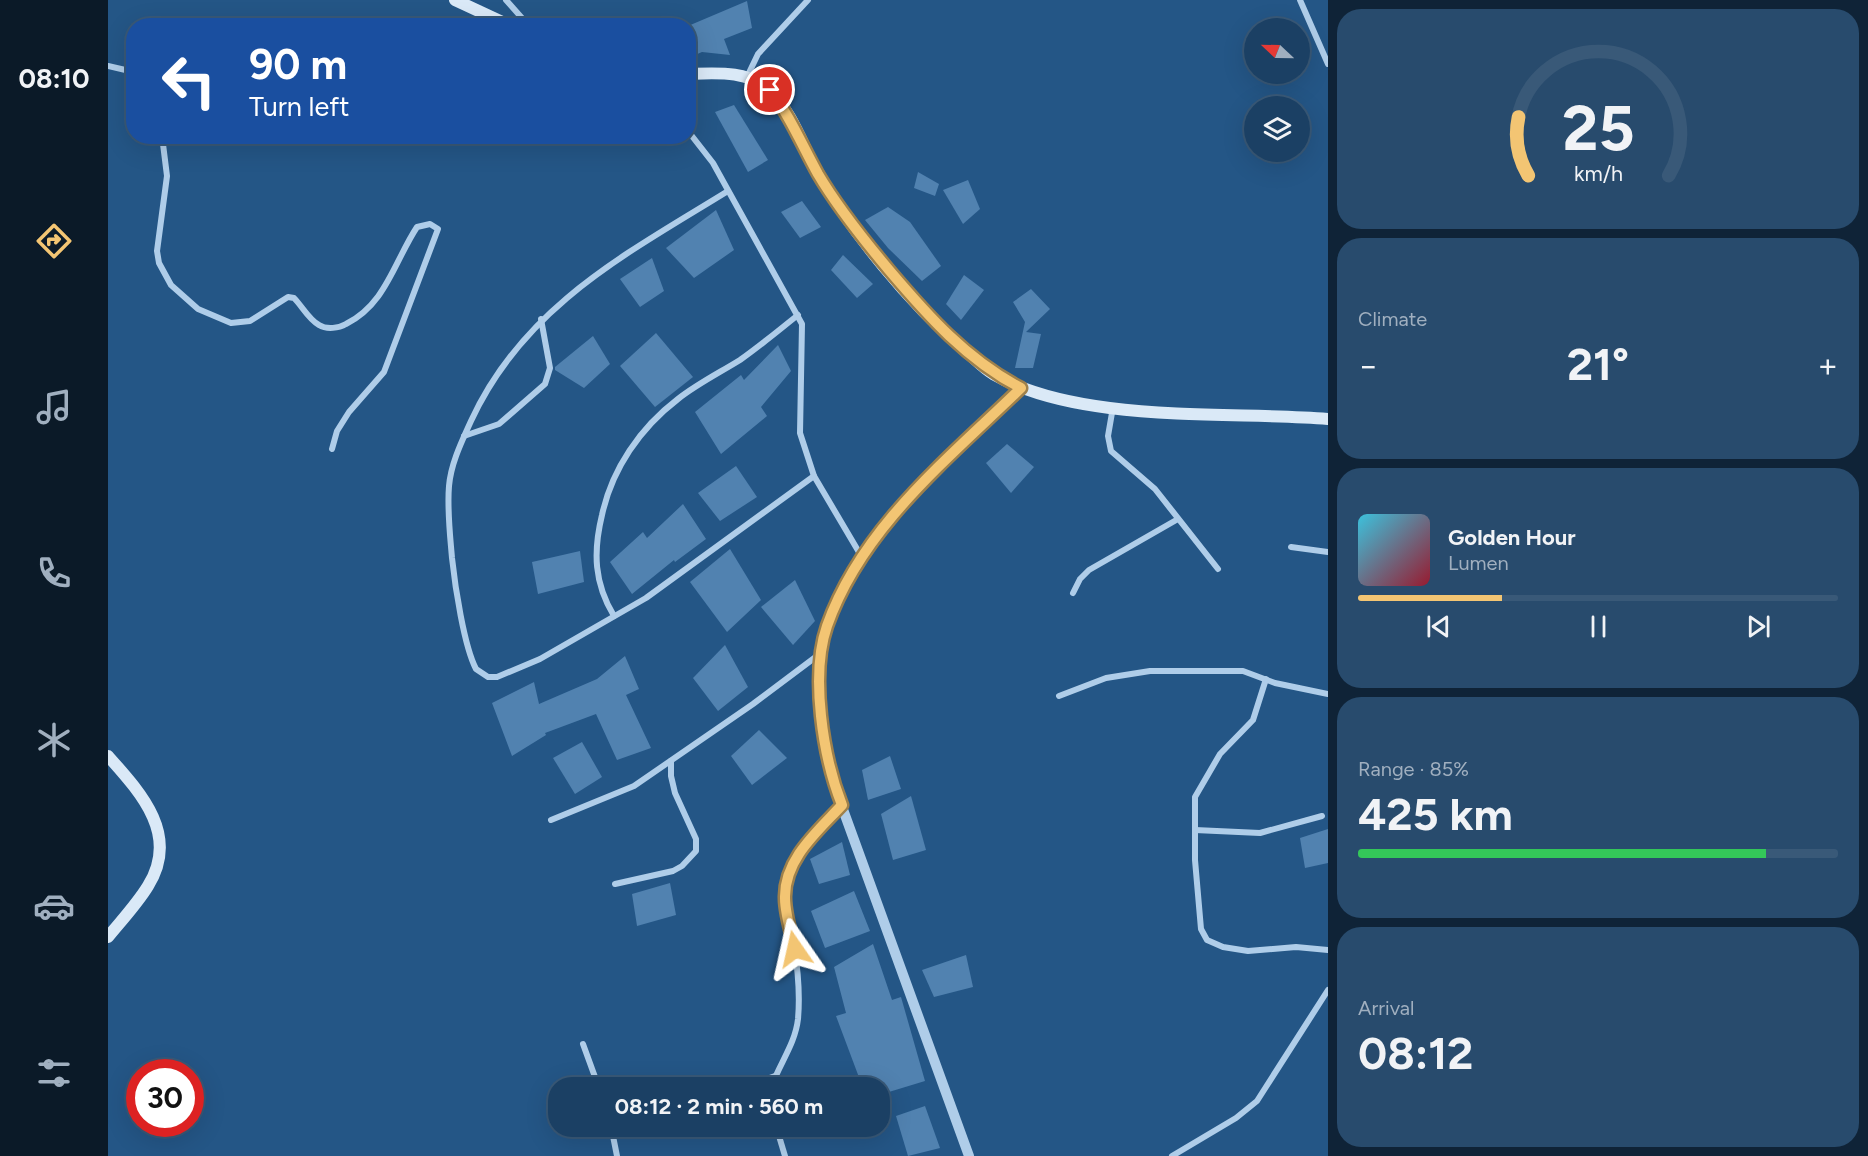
<!DOCTYPE html>
<meta charset="utf-8">
<style>
:root{--surface:#1b4064;--page:#284b6d;--text:#f1f3f6;--muted:#a0afbf;--line:#395978;--accent:#f3c573}
body{margin:0;font-family:Figtree,sans-serif;background:var(--page);color:var(--text);height:100vh;display:flex;flex-direction:column;font-size:22px;white-space:nowrap}
*{box-sizing:border-box;margin:0}
p{font-size:20px;color:var(--muted)}
.icon{flex:none;width:33px;height:33px;fill:none;stroke:currentColor;stroke-width:2;stroke-linecap:round;stroke-linejoin:round}
.map{position:relative;flex:1;overflow:hidden}
.sheet{display:flex;flex-direction:column;gap:9px;padding:9px;background:#0f2337;width:540px}
.sheet>*{flex:none}
.hud{position:absolute;left:18px;top:18px;width:570px;height:126px;border-radius:24px;box-shadow:0 6px 24px #0002,0 0 0 2px var(--line);background:#1a4fa0;color:#fff;overflow:hidden}
.needle{width:39px;rotate:292deg}
.controls{position:absolute;left:1136px;top:18px;display:grid;gap:12px}
.controls a{display:grid;place-items:center;width:66px;height:66px;border-radius:50%;background:var(--surface);box-shadow:0 6px 24px #0002,0 0 0 2px var(--line);font-size:30px}
.speed{position:absolute;left:18px;top:1059px;display:flex;gap:12px;font-size:30px;font-weight:700;text-align:center}
.speed>*{display:grid;place-content:center;width:78px;height:78px;border-radius:50%;background:var(--surface);box-shadow:0 6px 24px #0002,0 0 0 2px var(--line);line-height:1}
.speed .limit{border:9px solid #d22;background:#fff;color:#111}
.pin{position:absolute;display:grid;place-items:center;width:51px;height:51px;color:#fff;margin:-26px;border:3px solid #fff;border-radius:50%;box-shadow:0 2px 6px #0007}
.me{position:absolute;width:66px;margin:-33px;rotate:349deg;stroke-linejoin:round;filter:drop-shadow(0 0 4px #0008)}
.turn{display:flex;align-items:center;gap:21px;height:126px;padding:0 24px;font-size:27px}
.turn .icon{width:78px;height:78px;stroke-width:2.5}
.turn b{display:block;font-size:42px;line-height:51px}
.big{font-size:45px;font-weight:700;line-height:1.1}
.sheet .card{flex:1;display:flex;flex-direction:column;justify-content:center;gap:9px;min-width:0;padding:0 21px;border-radius:24px;background:var(--page)}
.sheet .dial{align-items:center;gap:0}
.dial svg{height:156px;overflow:visible;fill:none;stroke:var(--line);stroke-width:7;stroke-linecap:round;text-anchor:middle}
.dial text{fill:var(--text);stroke:none}
.song{display:flex;align-items:center;gap:18px}
.cover{width:72px;height:72px;border-radius:9px;background:linear-gradient(135deg,hsl(190 70% 55%),hsl(350 70% 35%))}
.played{height:6px;border-radius:3px;background:linear-gradient(90deg,var(--accent) 30%,var(--line) 30%)}
.keys{display:flex;justify-content:space-around;direction:ltr}
.heat{display:flex;justify-content:space-between;align-items:center;font-size:33px;direction:ltr}
.charge{height:9px;border-radius:4px;background:linear-gradient(90deg,#34c759 85%,var(--line) 0)}
.trip{position:absolute;left:440px;top:1077px;width:342px;height:60px;border-radius:24px;background:var(--surface);box-shadow:0 6px 24px #0002,0 0 0 2px var(--line);font-weight:700;line-height:60px;text-align:center}
main{display:flex;flex:1;min-height:0}
.tabs{display:flex;flex-direction:column;width:108px;justify-content:space-around;align-items:center;background:#0b1a28;color:var(--muted)}
.tabs .icon{width:42px;height:42px}
.tabs .on{color:var(--accent)}
.tabs b{font-size:27px;color:var(--text)}
.map>svg:first-child{display:block}
.building{fill:#5182b0}
.lines{fill:none;stroke-linecap:round;stroke-linejoin:round}
.minor{stroke:#afcde9;stroke-width:6}
.tertiary{stroke:#afcde9;stroke-width:10}
.secondary{stroke:#dae9f7;stroke-width:12}
.route-casing{stroke:#9e804b;stroke-width:15}
.route{stroke:#f3c573;stroke-width:10}
</style>
<main>
<nav class="tabs">
<b>08:10</b>
<svg class="icon on" aria-label="directions" viewBox="0 0 24 24"><path d="M12 3l9 9-9 9-9-9zM9 14v-3h6M13 9l2 2-2 2"/></svg>
<svg class="icon" aria-label="music" viewBox="0 0 24 24"><path d="M9 18V5l10-2v13"/><circle cx="6" cy="18" r="3"/><circle cx="16" cy="16" r="3"/></svg>
<svg class="icon" aria-label="phone" viewBox="0 0 24 24"><path d="M5 4h4l2 5-3 2q2 4 5 5l2-3 5 2v4C11 20 4 13 5 4z"/></svg>
<svg class="icon" aria-label="climate" viewBox="0 0 24 24"><path d="M12 3v18M4 7l16 10M4 17L20 7"/></svg>
<svg class="icon" aria-label="car" viewBox="0 0 24 24"><path d="M5 17H2v-5l4-1 3-4h7l3 4 3 1v5h-3M9 17h6M6 11h13"/><circle cx="7" cy="17" r="2"/><circle cx="17" cy="17" r="2"/></svg>
<svg class="icon" aria-label="filters" viewBox="0 0 24 24"><path d="M4 7h16M4 17h16"/><circle cx="9" cy="7" r="2"/><circle cx="15" cy="17" r="2"/></svg>
</nav>
<div class="map">
<svg width="1220" height="1156" viewBox="0 0 1220 1156">
<rect width="100%" height="100%" fill="#245686"/>
<g class="building">
<polygon points="639,1 644,28 616,39 622,55 594,52 580,58 580,26"/>
<polygon points="626,105 660,160 640,172 607,112"/>
<polygon points="810,172 831,184 827,196 806,188"/>
<polygon points="860,180 872,209 855,224 835,190"/>
<polygon points="694,201 713,227 692,238 673,212"/>
<polygon points="780,207 802,222 833,266 814,281 780,248 757,220"/>
<polygon points="608,210 626,250 586,278 558,248"/>
<polygon points="735,255 765,284 749,298 723,270"/>
<polygon points="544,258 556,291 532,307 512,279"/>
<polygon points="856,275 876,290 853,320 838,304"/>
<polygon points="923,289 942,309 918,332 933,334 925,368 907,368 917,322 905,302"/>
<polygon points="548,333 585,377 547,407 512,366"/>
<polygon points="485,336 502,364 476,388 447,370 447,367"/>
<polygon points="670,345 683,371 653,407 659,416 613,454 587,412 633,375 636,380"/>
<polygon points="899,444 926,467 903,493 878,463"/>
<polygon points="628,466 649,497 612,521 590,493"/>
<polygon points="575,504 598,539 567,562 566,560 524,594 502,562 535,532 539,538"/>
<polygon points="622,549 653,600 619,632 582,582"/>
<polygon points="472,551 476,582 430,594 424,562"/>
<polygon points="687,580 707,621 685,645 653,607"/>
<polygon points="617,645 640,687 610,711 585,678"/>
<polygon points="517,656 531,689 518,695 543,748 509,760 488,714 437,733 438,735 404,756 384,703 426,682 431,704 489,679"/>
<polygon points="651,730 679,758 644,785 623,756"/>
<polygon points="474,742 494,777 467,794 445,758"/>
<polygon points="782,756 793,789 760,800 754,770"/>
<polygon points="803,796 818,850 785,860 773,814"/>
<polygon points="1220,829 1220,863 1197,868 1192,838"/>
<polygon points="734,842 742,875 711,884 702,859"/>
<polygon points="562,883 568,915 529,926 524,894"/>
<polygon points="746,891 762,931 717,948 703,911"/>
<polygon points="765,944 784,1000 793,997 817,1081 771,1095 771,1088 755,1088 728,1016 738,1013 726,967"/>
<polygon points="858,955 865,987 826,997 814,970"/>
<polygon points="817,1106 832,1148 800,1156 788,1116"/>
</g>
<g class="lines">
<g class="minor">
<polyline points="398,0 421,26"/>
<polyline points="1192,0 1220,64"/>
<polyline points="0,66 26,72"/>
<polyline points="639,77 650,54 700,0"/>
<polyline points="580,131 605,163 694,324 692,433 706,476 755,559"/>
<path d="M 54,136 L 59,176 L 49,251 L 51,263 L 63,285 L 90,309 L 123,323 L 142,321 L 180,297 L 186,298 C 194,306 201,320 211,325 C 219,330 231,328 238,324 C 278,304 286,262 309,227 L 322,224 L 330,229 L 276,372 L 241,412 L 229,431 L 224,449"/>
<path d="M 620,191 C 518,254 416,306 363,421 C 354,441 343,463 341,486 C 339,510 342,534 344,558 C 347,586 356,646 368,669 L 380,677 L 389,677 L 432,659 L 538,598 L 706,476"/>
<polyline points="1005,407 1000,436 1003,451 1047,489 1110,569"/>
<polyline points="356,436 391,424 437,384 442,368 433,319"/>
<polyline points="1183,547 1220,552"/>
<polyline points="965,593 972,579 981,570 1070,519"/>
<path d="M 506,616 C 486,583 485,552 494,515 C 504,469 532,428 570,399 C 589,384 611,373 632,360 C 652,346 671,330 690,315"/>
<polyline points="1158,679 1145,720 1112,754 1087,797 1087,860 1093,929 1099,940 1115,947 1140,951 1188,947 1220,950"/>
<polyline points="951,696 998,678 1042,671 1135,671 1167,683 1220,694"/>
<polyline points="443,820 526,786 645,704 713,653"/>
<polyline points="1087,830 1152,833 1214,816"/>
<polyline points="507,884 565,871 574,866 588,851 588,839 567,793 563,776 563,761"/>
<polyline points="475,1044 491,1088"/>
<polyline points="633,1088 667,1076"/>
<path d="M 663,1088 C 671,1064 687,1045 690,1019 C 692,996 690,970 686,946 C 682,922 673,898 680,874 C 689,847 715,825 734,805"/>
<polyline points="503,1126 509,1156"/>
<polyline points="668,1126 677,1156"/>
<polyline points="504,1132 519,1126"/>
<polyline points="1064,1156 1128,1118 1149,1101 1220,990"/>
</g>
<path class="tertiary" d="M 861,1156 L 729,793 C 717,747 707,698 714,649 C 716,632 723,617 730,602 C 771,515 845,454 913,388"/>
<g class="secondary">
<polyline points="347,0 403,26"/>
<path d="M 580,74 C 608,73 641,70 662,91 C 685,113 695,147 710,173 C 744,233 802,303 854,348 C 864,356 874,367 885,374 C 971,424 1121,411 1220,419"/>
<path d="M 0,756 C 33,793 72,835 40,886 C 29,904 13,921 0,937"/>
</g>
</g>
<g class="lines">
<g class="route-casing">
<path id="route" d="M 662,90 C 682,116 694,145 710,174 C 730,208 755,239 781,270 C 820,316 859,360 913,388 C 840,459 754,527 719,626 C 702,675 715,757 734,805 C 710,831 676,859 677,898 C 677,914 683,933 687,949"/>
</g>
<use href="#route" class="route"/>
</g>
</svg>
<div class="controls">
<a><svg class="needle" viewBox="-14 -14 28 28"><path d="M0-13l5 13h-10z" fill="#e53935"/><path d="M0 13l5-13h-10z" fill="#a0afbf"/></svg></a>
<a><svg class="icon" aria-label="layers" viewBox="0 0 24 24"><path d="M12 4l9 5-9 5-9-5zM3 14l9 5 9-5"/></svg></a>
</div>
<div class="speed"><div class="limit">30</div></div>
<div class="pin" style="left:662px;top:90px;background:#d93025"><svg class="icon" aria-label="arrive" viewBox="0 0 24 24"><path d="M6 21V4h12l-3 4 3 4H6"/></svg></div>
<svg class="me" style="left:687px;top:949px" viewBox="-20 -20 40 40"><path d="M0-17L14 15 0 8-14 15z" fill="#f3c573" stroke="#fff" stroke-width="4"/></svg>
<div class="trip">08:12 · 2 min · 560 m</div>
<div class="hud">
<div class="turn"><svg class="icon" aria-label="left" viewBox="0 0 24 24"><path d="M17 20v-9H6M10 6l-5 5 5 5"/></svg><div><b>90 m</b>Turn left</div></div>
</div>
</div>
<section class="sheet">
<div class="card dial"><svg viewBox="0 0 100 80">
<path d="M14 69A42 42 0 1 1 86 69"/>
<path d="M14 69A42 42 0 0 1 9 39" stroke="#f3c573"/>
<text x="50" y="56" font-size="32" font-weight="700">25</text>
<text x="50" y="72" font-size="11">km/h</text>
</svg></div>
<div class="card"><p>Climate</p>
<div class="heat"><a>−</a><b class="big">21°</b><a>+</a></div>
</div>
<div class="card">
<div class="song"><i class="cover"></i><div><b>Golden Hour</b><p>Lumen</p></div></div>
<div class="played"></div>
<div class="keys"><svg class="icon" aria-label="previous" viewBox="0 0 24 24"><path d="M18 5L8 12l10 7zM5 5v14"/></svg><svg class="icon" aria-label="pause" viewBox="0 0 24 24"><path d="M8 5v14M16 5v14"/></svg><svg class="icon" aria-label="next" viewBox="0 0 24 24"><path d="M6 5l10 7-10 7zM19 5v14"/></svg></div>
</div>
<div class="card"><p>Range · 85%</p><b class="big">425 km</b><div class="charge"></div></div>
<div class="card"><p>Arrival</p><b class="big">08:12</b></div>
</section>
</main>
